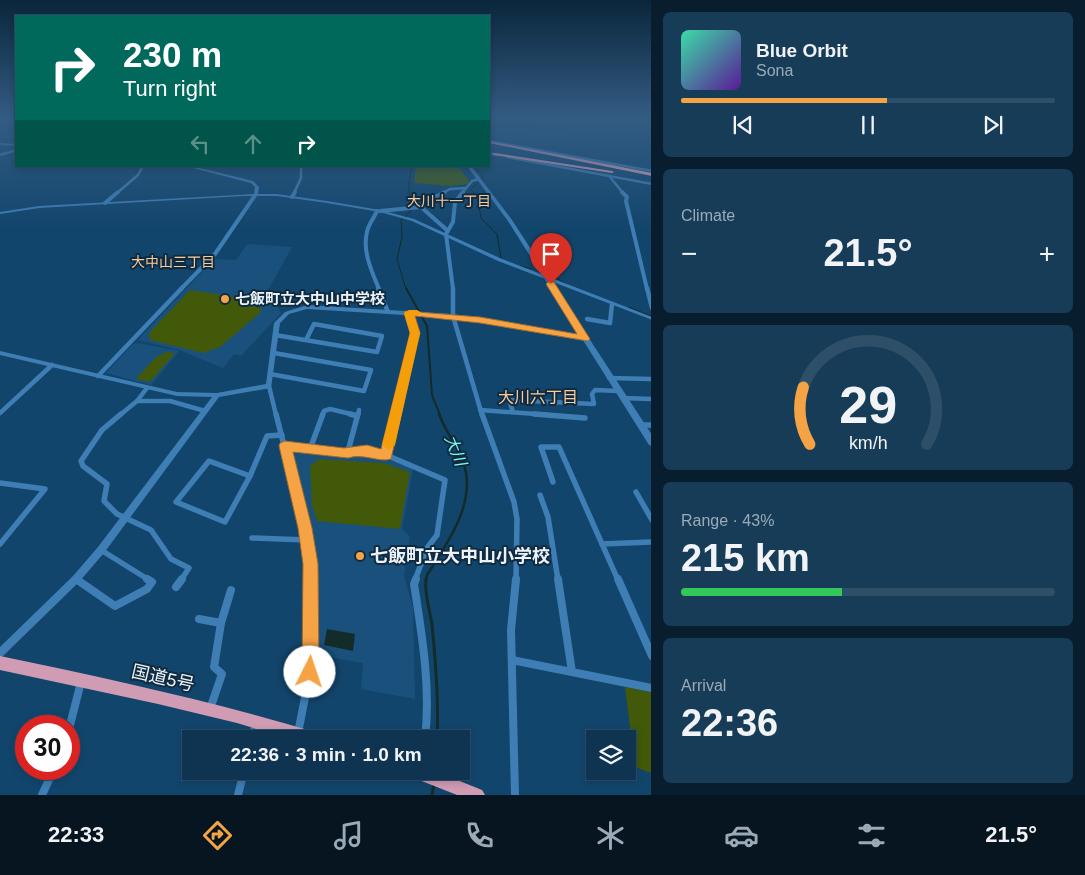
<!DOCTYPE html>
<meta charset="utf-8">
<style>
:root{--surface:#0e3451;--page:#173c58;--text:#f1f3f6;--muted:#9baab7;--line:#2e4f68;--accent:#f5a345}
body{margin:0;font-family:Helvetica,"Noto Sans JP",sans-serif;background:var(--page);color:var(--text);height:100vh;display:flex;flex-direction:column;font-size:19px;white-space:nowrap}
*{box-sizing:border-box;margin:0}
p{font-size:16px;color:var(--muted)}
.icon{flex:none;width:28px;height:28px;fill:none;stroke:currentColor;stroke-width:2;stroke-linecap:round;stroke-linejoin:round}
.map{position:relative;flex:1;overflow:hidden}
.drawer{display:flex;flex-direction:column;gap:12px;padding:12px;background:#081d2d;width:434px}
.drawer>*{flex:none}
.guide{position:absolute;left:15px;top:15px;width:475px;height:152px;border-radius:0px;box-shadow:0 2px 8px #0003,0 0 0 1px var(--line);background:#00695c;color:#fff;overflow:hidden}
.buttons{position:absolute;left:586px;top:730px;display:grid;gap:10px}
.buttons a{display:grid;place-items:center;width:50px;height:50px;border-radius:0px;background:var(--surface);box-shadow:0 2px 8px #0003,0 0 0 1px var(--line);font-size:25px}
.speed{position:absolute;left:15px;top:715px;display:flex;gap:10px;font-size:25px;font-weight:700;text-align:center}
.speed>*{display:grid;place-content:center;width:65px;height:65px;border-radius:50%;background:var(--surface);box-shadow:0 2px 8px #0003,0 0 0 1px var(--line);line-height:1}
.speed .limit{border:8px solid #d22;background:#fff;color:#111}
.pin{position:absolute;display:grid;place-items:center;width:42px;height:42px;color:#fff;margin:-51px -21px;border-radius:50% 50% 50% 0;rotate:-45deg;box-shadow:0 0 5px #0007}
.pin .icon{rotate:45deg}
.me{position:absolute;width:55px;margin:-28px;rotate:4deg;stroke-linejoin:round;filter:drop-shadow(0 0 4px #0008)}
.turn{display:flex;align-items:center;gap:18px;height:105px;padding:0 25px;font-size:22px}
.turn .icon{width:65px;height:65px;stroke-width:2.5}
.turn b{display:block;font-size:35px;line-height:42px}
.lanes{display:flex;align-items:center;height:48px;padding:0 25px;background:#0003;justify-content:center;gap:25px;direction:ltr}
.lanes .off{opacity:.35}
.big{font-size:38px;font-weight:700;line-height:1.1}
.drawer .widget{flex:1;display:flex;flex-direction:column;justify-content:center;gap:8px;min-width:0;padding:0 18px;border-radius:8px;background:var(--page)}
.drawer .dial{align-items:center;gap:0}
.dial svg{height:130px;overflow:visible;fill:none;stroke:var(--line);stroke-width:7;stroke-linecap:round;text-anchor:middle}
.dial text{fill:var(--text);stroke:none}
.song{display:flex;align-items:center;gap:15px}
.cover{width:60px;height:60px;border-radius:8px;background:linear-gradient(135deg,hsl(160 70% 55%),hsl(270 70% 35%))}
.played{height:5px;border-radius:2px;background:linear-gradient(90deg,var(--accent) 55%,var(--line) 55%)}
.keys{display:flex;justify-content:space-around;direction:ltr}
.heat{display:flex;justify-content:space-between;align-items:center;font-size:28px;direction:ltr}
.charge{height:8px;border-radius:4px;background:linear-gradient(90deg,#34c759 43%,var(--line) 0)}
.trip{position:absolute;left:182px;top:730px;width:288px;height:50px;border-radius:0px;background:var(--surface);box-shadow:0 2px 8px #0003,0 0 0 1px var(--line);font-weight:700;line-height:50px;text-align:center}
.tabs{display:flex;height:80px;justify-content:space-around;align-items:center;background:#061520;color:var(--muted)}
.tabs .icon{width:35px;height:35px}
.tabs .active{color:var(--accent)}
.tabs b{font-size:22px;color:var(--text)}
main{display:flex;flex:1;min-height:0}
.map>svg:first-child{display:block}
.built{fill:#19517c}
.green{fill:#415909}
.water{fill:#132c29}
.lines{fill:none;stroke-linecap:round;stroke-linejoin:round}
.stream-far3{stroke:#132c29;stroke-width:1}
.stream-far2{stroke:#132c29;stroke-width:2}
.stream-far1{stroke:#132c29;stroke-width:2.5}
.stream{stroke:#132c29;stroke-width:3}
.minor-far4{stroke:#3e7eb4;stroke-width:2.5}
.minor-far3{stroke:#3e7eb4;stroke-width:4}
.minor-far2{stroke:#3e7eb4;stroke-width:4.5}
.minor-far1{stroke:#3e7eb4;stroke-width:5.5}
.minor{stroke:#3e7eb4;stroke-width:8}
.tertiary{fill:#3e7eb4;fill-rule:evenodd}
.secondary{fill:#3e7eb4;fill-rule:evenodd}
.trunk{fill:#cf9cb3;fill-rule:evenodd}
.motorway{fill:#f3a3b3;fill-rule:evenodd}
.route{fill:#f5a345;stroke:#9f6a2d}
.slow{fill:#f59e0b}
.poi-dot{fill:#f5a345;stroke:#0f2b41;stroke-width:2}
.labels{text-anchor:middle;stroke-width:4;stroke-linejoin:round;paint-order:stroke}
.far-neighbourhood-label{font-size:14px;fill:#f9cb9d;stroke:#0f2b41}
.poi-label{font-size:15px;font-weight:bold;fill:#ecf2f8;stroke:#0f2b41;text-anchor:start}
.neighbourhood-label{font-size:16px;fill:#f9cb9d;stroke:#0f2b41}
.water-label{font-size:16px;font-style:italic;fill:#7bf9eb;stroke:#0f2b41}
.near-poi-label{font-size:18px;font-weight:bold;fill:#ecf2f8;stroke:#0f2b41;text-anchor:start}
.near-street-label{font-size:18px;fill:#ecf2f8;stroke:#0f2b41}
</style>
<main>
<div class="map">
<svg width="652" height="795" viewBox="0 0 652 795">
<rect width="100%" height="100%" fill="#12456c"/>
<g class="built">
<polygon points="247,244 292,247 268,290 281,313 241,356 234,354 223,368 179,350 138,340 214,259 236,260"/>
<polygon points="138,343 179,351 151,385 106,373 133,344"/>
<polygon points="294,450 386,459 413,468 402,529 410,537 404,576 413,608 415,699 361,689 363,663 318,655 316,574 309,516 290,452"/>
</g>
<g class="green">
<polygon points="416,166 458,166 469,181 468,184 450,186 414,183"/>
<polygon points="190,290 251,299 260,306 261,312 220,347 203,353 150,340 149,333"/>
<polygon points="166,352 175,353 150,382 136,379 155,358"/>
<polygon points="319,459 384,463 410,472 400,529 317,521 312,506 310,466"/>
<polygon points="625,687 651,692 651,773 635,767"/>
</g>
<polygon class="water" points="327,629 355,634 353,651 324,645"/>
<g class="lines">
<g class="stream-far3">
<polyline points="489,125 562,130 569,118"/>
<polyline points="474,166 481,174"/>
<polyline points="482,175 483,179"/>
<polyline points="472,188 478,183"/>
<polyline points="470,189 486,205 479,207 481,218 497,234 501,258"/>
<polyline points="520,266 532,269"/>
<polyline points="551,275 566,284"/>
<path d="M 406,289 L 397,259 L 402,237 L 401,220 C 418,206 412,208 409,190 C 408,183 411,173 412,166"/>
</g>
<g class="stream-far2">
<polyline points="406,288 427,326 432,395 440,415"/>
<polyline points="629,308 652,317"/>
</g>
<path class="stream-far1" d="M 426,580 L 427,575 C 447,544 478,501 463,462 C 457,445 445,431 439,414"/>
<g class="stream">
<path d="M 426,579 C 424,594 430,610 432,625 C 436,664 439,700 437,739"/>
<polyline points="432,795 434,783"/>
</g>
<g class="minor-far4">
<polyline points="489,141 652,171"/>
<polyline points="489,153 498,155"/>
<polyline points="0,155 16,150"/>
<polyline points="507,157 652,184"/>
<polyline points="610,177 623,193"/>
<polyline points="117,193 138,175 143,166"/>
<polyline points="294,193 301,178 301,166"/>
<polyline points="443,193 450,189 466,188"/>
<polyline points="462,193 472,181 479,179"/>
</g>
<g class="minor-far3">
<polyline points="622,192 627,197 626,201 647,289"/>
<polyline points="292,197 295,192"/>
<polyline points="105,203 118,192"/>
<polyline points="421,207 448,231"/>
<path d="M 377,211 C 374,218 368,225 367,232 C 362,251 372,272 379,289"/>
<polyline points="380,211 421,207 423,203 445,192"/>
<polyline points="181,289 215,254 256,194"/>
<polyline points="453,289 446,234 453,222 455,202 463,192"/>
</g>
<g class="minor-far2">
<polyline points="378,288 388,312"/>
<polyline points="453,288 453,316 482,415"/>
<polyline points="647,288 652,308"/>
<polyline points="587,319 610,323 612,304"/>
<polyline points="275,335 377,352 382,336 314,324 306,340"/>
<polyline points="270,374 364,391 371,370 274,353"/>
<polyline points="98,376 182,288"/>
<polyline points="609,378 652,379"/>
<polyline points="269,386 276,415"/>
<polyline points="622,398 652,399"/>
<polyline points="137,401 147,388"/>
<polyline points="480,410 550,415"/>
<polyline points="513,412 509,400 594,404 592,394 595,390 618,391"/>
<polyline points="0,413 52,365"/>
<polyline points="120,415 137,401 170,401 205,411"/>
<polyline points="322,415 324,411 330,409 355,415"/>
<polyline points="358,415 359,410"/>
<polyline points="395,415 415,333 409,313"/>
</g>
<g class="minor-far1">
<polyline points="121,414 102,430 81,461 83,466 107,484 104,501 117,514 151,530 171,559 189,568 181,580"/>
<polyline points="276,414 305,528 311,580"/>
<polyline points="350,414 357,416"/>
<polyline points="482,414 514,502 517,519 516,580"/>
<polyline points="534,414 585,418"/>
<polyline points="640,425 652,425"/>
<polyline points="285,446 348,453 348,451 367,450 386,455 396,414"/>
<polyline points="310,449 323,414"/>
<polyline points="348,451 358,414"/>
<polyline points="386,455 445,480 437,535 427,548 415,580"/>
<polygon points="209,461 250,476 225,522 176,502"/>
<polyline points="250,476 267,436 282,435"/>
<polyline points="553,482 541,447 559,447 618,580"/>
<polyline points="0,483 45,489 0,544"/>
<polyline points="636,492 652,520"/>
<polyline points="540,495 548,517 558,580"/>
<polyline points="252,538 307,540"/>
<polyline points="602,544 652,542"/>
<polyline points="101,550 149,580"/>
<polyline points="76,579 78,580"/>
</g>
<g class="minor">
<polyline points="76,579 115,606 147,589 152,582 147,579"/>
<path d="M 416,579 L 414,584 C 422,635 431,688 425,739"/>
<polyline points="558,579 572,672"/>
<polyline points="618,579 652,656"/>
<polyline points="176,587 182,579"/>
<polyline points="199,619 221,623"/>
<polyline points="512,660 652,688"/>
<polyline points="210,709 222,674 214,667 221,623 231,590"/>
<polyline points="69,729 81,682"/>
<polyline points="298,733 310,672 311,579"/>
<polyline points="252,739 256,723"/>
<polyline points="42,795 54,769"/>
<polyline points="238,795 244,771"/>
<polyline points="515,795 511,630 516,579"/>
</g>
<g class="tertiary">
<polygon points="0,143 16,144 16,146 0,145"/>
<polygon points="185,166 192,166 253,181 259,187 258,194 277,194 327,201 380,210 414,219 502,259 652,317 652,320 498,261 412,221 380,212 327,203 277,196 243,196 39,208 0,214 0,212 39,206 254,194 255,187 251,183"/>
<polygon points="307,305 453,314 585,337 588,339 585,341 453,318 307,309 289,314 280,323 271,388 219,397 104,553 79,582 3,656 0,658 0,647 73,576 98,547 212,397 177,396 0,355 0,351 177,392 217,393 266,384 274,323 285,312"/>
</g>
<polygon class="secondary" points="467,166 471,166 512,220 652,435 652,446 649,445 508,221"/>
<g class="trunk">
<path d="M 0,656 C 106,678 211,701 315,732 L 320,734 L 322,739 L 290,739 L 237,723 L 158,704 L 0,670 Z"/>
<polygon points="407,771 435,771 482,790 485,795 457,795 409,776"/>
</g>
<g class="motorway">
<polygon points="489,141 652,173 652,176 489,143"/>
<polygon points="495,153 612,171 614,172 612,173 493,155 493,153"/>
</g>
</g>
<linearGradient id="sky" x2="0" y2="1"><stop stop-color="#0a263b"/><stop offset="0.51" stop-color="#335c83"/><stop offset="1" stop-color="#335c83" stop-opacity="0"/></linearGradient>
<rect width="652" height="230" fill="url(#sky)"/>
<path class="route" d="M 548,282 L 554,282 L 590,339 L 588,341 L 480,323 L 415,316 L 420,333 L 391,459 C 379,463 364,453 348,458 L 293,452 L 312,528 L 318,564 L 319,672 L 317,678 L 310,680 L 304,678 L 302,672 L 303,564 L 298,528 L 279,446 L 280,443 L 285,441 L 344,448 L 367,445 L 381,449 L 410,333 L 404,313 L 405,311 L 480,317 L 577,334 L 546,284 Z"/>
<polygon class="slow" points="417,310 422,313 414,316 420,333 395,445 389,450 382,445 410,333 404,313 409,310"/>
<g class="poi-dot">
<circle cx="225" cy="299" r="5"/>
<circle cx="360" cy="556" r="5"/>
</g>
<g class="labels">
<g class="far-neighbourhood-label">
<text x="449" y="206">大川十一丁目</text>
<text x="173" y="267">大中山三丁目</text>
</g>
<g class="poi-label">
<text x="235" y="304">七飯町立大中山中学校</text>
</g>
<g class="neighbourhood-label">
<text x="538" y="403">大川六丁目</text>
</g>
<g class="water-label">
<text transform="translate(456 450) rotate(68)" y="6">大川</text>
</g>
<g class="near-poi-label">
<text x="370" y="562">七飯町立大中山小学校</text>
</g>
<g class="near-street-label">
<text transform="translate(163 678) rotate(13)" y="6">国道5号</text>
</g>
</g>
</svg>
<div class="buttons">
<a><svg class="icon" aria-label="layers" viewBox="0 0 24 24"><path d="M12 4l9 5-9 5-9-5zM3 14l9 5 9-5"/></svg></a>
</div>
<div class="speed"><div class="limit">30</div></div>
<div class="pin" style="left:551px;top:284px;background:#d93025"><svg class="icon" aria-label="arrive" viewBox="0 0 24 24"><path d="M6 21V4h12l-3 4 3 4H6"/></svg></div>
<svg class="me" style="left:310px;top:672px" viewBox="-20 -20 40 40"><circle r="19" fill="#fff"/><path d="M0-13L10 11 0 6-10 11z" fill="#f5a345"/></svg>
<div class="trip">22:36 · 3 min · 1.0 km</div>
<div class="guide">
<div class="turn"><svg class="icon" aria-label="right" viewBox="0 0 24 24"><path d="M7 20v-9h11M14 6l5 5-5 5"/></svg><div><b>230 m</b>Turn right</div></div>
<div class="lanes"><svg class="icon off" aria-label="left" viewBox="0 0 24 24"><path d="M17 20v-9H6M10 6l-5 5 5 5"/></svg><svg class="icon off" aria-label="ahead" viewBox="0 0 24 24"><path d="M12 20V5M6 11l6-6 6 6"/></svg><svg class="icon" aria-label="right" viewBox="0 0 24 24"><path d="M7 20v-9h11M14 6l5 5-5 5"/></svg></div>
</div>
</div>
<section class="drawer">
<div class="widget">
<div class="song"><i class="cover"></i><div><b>Blue Orbit</b><p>Sona</p></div></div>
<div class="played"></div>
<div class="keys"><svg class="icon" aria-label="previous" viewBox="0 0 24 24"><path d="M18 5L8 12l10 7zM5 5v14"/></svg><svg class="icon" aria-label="pause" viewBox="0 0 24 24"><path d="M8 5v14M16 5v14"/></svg><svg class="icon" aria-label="next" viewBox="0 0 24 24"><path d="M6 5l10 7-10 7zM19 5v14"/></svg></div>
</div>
<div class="widget"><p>Climate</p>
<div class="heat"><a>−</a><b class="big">21.5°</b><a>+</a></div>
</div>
<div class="widget dial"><svg viewBox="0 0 100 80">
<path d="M14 69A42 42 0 1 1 86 69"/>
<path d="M14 69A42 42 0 0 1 10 34" stroke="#f5a345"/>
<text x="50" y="56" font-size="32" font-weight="700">29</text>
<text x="50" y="72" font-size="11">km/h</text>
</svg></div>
<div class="widget"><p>Range · 43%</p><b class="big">215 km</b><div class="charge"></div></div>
<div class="widget"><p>Arrival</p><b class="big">22:36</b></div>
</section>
</main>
<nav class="tabs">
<b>22:33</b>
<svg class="icon active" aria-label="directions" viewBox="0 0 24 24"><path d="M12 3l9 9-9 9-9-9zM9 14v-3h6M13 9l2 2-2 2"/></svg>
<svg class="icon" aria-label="music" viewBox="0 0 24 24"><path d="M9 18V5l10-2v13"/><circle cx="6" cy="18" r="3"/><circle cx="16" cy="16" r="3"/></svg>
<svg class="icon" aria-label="phone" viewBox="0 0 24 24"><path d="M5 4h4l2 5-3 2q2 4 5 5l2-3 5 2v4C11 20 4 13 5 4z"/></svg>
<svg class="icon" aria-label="climate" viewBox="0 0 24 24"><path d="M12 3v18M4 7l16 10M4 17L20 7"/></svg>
<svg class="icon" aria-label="car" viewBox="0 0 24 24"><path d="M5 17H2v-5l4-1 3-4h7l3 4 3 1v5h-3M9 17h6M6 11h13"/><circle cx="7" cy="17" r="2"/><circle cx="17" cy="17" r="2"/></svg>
<svg class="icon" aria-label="filters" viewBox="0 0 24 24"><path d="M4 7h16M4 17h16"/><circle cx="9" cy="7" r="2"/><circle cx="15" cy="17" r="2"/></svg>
<b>21.5°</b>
</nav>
